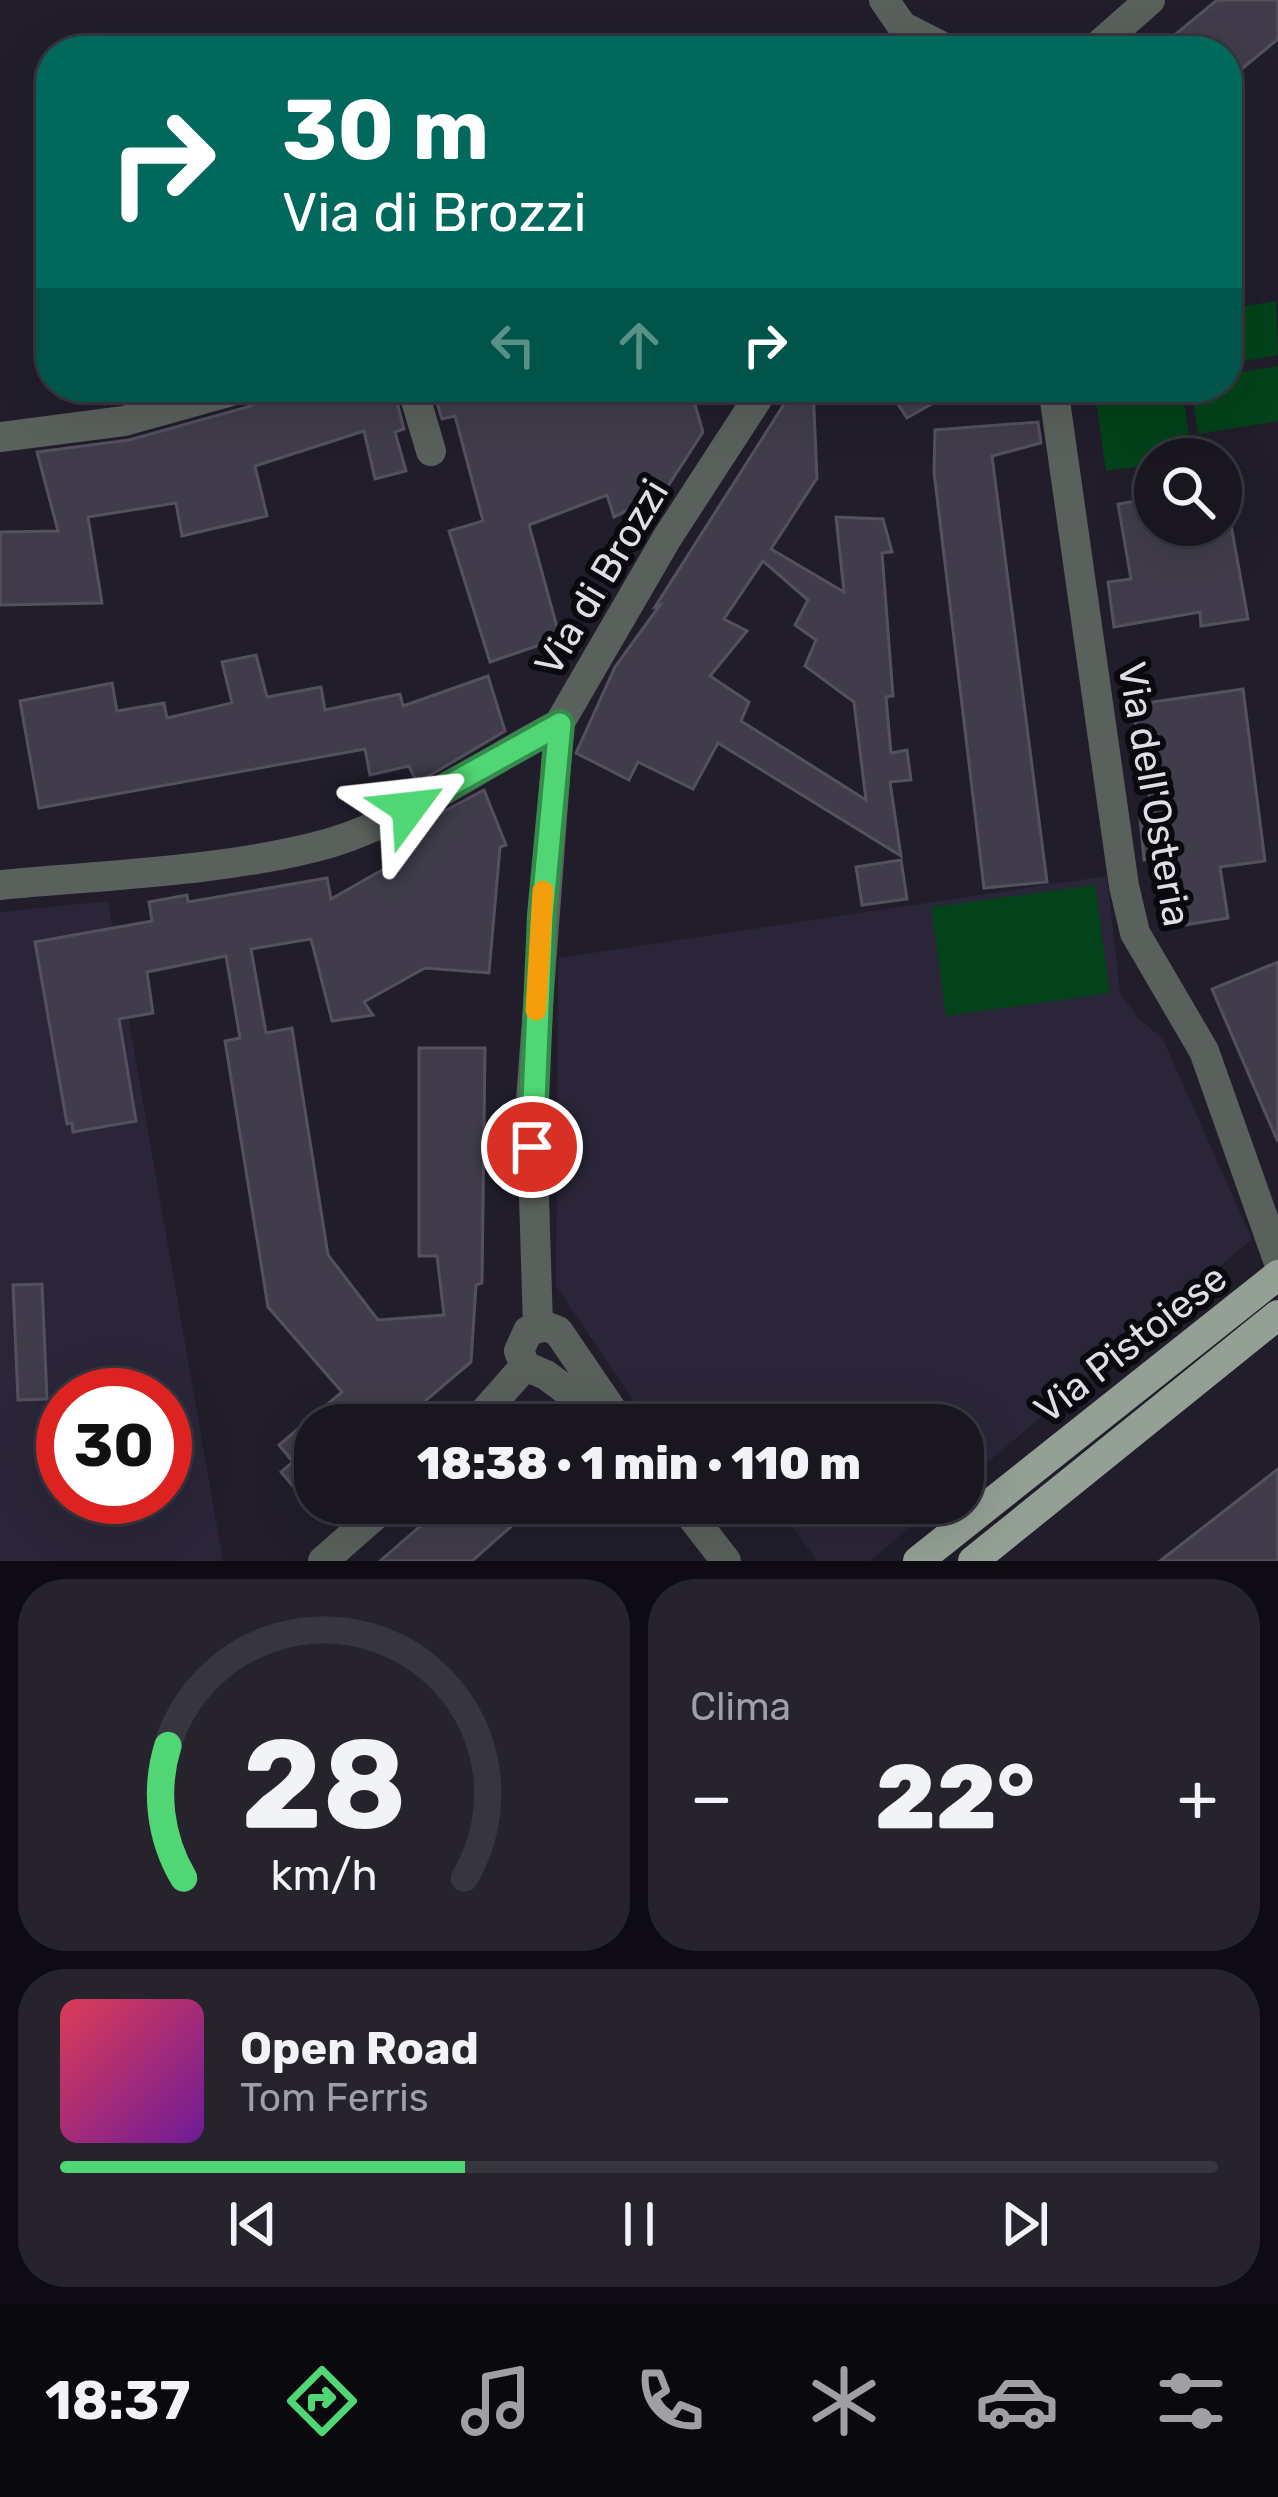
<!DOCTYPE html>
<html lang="it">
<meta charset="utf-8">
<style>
:root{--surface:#191620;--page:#26232d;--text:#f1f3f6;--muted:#9f9fa5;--line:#37353e;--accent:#50d674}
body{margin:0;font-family:Rubik,sans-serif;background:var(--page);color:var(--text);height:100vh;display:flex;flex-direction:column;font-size:45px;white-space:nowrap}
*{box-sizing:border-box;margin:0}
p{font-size:39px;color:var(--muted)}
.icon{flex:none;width:66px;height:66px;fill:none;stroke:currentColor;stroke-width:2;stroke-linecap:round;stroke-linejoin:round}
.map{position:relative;height:1561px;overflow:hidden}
.sheet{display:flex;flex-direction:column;gap:18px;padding:18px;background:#0e0c12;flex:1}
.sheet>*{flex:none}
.guide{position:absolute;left:36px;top:36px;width:1206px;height:366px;border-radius:48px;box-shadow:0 12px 48px #0002,0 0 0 3px var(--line);background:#00695c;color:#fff;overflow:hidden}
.buttons{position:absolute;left:1134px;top:438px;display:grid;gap:24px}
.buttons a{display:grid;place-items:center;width:108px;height:108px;border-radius:50%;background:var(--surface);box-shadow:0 12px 48px #0002,0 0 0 3px var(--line);font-size:60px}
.speed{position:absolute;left:36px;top:1368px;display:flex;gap:24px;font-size:60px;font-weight:700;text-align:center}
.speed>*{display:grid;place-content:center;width:156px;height:156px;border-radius:50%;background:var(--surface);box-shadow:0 12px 48px #0002,0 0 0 3px var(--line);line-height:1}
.speed .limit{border:18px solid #d22;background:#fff;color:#111}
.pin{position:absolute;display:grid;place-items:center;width:102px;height:102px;color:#fff;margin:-51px;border:6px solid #fff;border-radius:50%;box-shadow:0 3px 12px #0007}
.me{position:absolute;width:132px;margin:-66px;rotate:60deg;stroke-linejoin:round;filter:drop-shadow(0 0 9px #0008)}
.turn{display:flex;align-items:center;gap:42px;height:252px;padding:0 48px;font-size:54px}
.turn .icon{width:156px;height:156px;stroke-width:2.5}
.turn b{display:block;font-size:84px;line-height:102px}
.lanes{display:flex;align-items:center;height:114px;padding:0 48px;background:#0003;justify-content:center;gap:60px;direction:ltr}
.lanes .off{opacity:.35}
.big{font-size:90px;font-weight:800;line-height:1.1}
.sheet .widget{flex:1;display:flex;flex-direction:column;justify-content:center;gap:18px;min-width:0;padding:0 42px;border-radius:48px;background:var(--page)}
.sheet .dial{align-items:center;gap:0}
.dial svg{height:312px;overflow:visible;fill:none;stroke:var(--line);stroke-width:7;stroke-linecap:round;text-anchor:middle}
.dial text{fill:var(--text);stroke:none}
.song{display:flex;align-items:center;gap:36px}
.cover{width:144px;height:144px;border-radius:18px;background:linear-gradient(135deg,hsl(350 70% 55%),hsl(280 70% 35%))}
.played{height:12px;border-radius:6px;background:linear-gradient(90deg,var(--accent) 35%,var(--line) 35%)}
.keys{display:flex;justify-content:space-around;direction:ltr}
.heat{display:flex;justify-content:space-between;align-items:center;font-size:66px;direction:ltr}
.sheet .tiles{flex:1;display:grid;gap:18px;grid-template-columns:1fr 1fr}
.widget:last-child{grid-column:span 2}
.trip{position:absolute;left:294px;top:1404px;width:690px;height:120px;border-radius:48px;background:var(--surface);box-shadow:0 12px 48px #0002,0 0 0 3px var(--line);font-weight:800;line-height:120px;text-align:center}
.tab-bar{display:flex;height:192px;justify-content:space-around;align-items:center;background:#0a090d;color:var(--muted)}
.tab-bar .icon{width:84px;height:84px}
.tab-bar .current{color:var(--accent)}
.tab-bar b{font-size:54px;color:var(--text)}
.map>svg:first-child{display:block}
.built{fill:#2a2538;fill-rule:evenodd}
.green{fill:#03421a}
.building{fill:#403c4b;stroke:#54505f;stroke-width:3;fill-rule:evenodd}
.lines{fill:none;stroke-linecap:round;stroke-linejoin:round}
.minor{stroke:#5a605b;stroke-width:30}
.primary{stroke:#94a095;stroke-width:30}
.route-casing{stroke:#348b4b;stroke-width:30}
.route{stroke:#50d674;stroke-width:21}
.slow{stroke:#f59e0b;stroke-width:21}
.labels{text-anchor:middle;stroke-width:12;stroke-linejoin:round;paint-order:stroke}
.street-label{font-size:39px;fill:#dfdde6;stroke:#0a090e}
</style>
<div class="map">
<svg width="1278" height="1561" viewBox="0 0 1278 1561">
<rect width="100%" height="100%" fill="#211d2b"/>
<g class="built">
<polygon points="1107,876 1120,992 1138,1018 1163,1039 1252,1239 963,1483 963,1425 722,1425 643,1415 556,1286 558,958"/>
<path d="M 108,901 L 223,1561 L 0,1561 L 0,912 ZM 63,1395 L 165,1395 L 165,1497 L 63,1497 Z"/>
<polygon points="776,1503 939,1503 870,1561 817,1561"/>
</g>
<g class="green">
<polygon points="1276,301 1278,355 1227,364 1227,309"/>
<polygon points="1278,366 1278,421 1198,434 1191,387 1227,387 1227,374"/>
<polygon points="1094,387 1182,387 1192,458 1155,459 1155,464 1106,471"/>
<polygon points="1095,885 1110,993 946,1016 931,907"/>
</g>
<g class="building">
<polygon points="1217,0 1278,0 1278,39 1227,81 1227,51 1193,51 1177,33"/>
<polygon points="102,387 173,387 105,404"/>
<polygon points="283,387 393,387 404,429 395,432 406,471 375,479 364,431 255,466 267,516 182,536 176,503 88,517 102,603 0,605 0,532 58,531 37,452 129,440 251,406 265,392"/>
<polygon points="432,387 690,387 703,432 664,492 614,517 607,495 529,525 560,638 490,662 449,531 483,521 455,416 442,419"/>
<path d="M 795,387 L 813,387 L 817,478 L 771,549 L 844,592 L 836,517 L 883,519 L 892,552 L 882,553 L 893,696 L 886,697 L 891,753 L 907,750 L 911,780 L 890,782 L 901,856 L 718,743 L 693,789 L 638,762 L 629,780 L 576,753 L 615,667 L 660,605 L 655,607 ZM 763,561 L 808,600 L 795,625 L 816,640 L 805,666 L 854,702 L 866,800 L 741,721 L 749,702 L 710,676 L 747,631 L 724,619 Z"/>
<polygon points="887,387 961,387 907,418"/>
<polygon points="1038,422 1041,443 992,456 1047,882 984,888 934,472 935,430"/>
<polygon points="1155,498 1155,525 1231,525 1248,619 1201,626 1200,612 1114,627 1108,582 1131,579 1118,504"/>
<polygon points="256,655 267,697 321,687 325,710 400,694 403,706 488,676 505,731 417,783 409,766 370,775 365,749 39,808 20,701 112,683 117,711 164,703 167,718 232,703 222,662"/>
<polygon points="1243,689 1265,861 1220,867 1228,918 1166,928 1155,858 1144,860 1140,818 1153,815 1132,705"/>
<polygon points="484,790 506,845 500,847 489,973 425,968 364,1002 373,1015 332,1021 311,939 251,949 266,1033 292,1028 328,1255 378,1320 444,1315 437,1256 419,1256 419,1048 485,1048 482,1283 476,1285 471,1362 397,1425 315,1425 315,1512 281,1472 293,1462 279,1445 342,1392 268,1307 225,1041 240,1038 226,956 147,972 153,1013 119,1019 136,1121 73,1132 72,1123 67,1124 35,942 152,921 149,902 187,895 188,902 327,878 331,899 398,861 388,841"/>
<polygon points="901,860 907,899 862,905 856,867"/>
<polygon points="1278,962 1278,1139 1277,1140 1212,989"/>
<polygon points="42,1284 47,1399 18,1400 13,1285"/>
<polygon points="1278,1469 1278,1561 1160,1561"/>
<polygon points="447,1503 538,1503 472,1561 380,1561"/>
</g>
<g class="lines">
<g class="minor">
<polyline points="884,0 902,26 951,51"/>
<polyline points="991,51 1024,51"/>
<polyline points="1092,51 1150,0"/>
<polyline points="412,387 431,451"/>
<polyline points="1053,387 1124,886 1135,933 1204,1051 1278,1260"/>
<polyline points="0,437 124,421 246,387"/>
<path d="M 0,885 C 103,875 231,871 330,843 C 412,818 483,763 559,724"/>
<polyline points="538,1326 531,1100 559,724 667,538 765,387"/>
<polyline points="473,1425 525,1366"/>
<polyline points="613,1425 546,1375 525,1366 519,1351 528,1331 545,1326 558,1331 622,1425"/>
<polyline points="681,1503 726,1561"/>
<polyline points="323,1561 389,1503"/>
</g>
<g class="primary">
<polyline points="918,1561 1278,1275"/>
<polyline points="973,1561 1278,1315"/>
</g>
</g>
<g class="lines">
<g class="route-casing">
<polyline id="route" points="409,808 560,724 542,915 532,1147"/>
</g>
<use href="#route" class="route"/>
<polyline class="slow" points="536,1010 543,891"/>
</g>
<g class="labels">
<g class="street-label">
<text transform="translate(601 577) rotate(-59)" y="14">Via di Brozzi</text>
<text transform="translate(1155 794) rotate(80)" y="14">Via dell'Osteria</text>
<text transform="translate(1130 1343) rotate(-38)" y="14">Via Pistoiese</text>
</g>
</g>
</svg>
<div class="buttons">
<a><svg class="icon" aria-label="search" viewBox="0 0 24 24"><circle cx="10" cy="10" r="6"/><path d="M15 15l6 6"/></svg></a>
</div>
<div class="speed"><div class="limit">30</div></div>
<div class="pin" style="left:532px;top:1147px;background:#d93025"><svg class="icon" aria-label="arrive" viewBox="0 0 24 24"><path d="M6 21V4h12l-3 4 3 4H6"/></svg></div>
<svg class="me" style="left:409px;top:808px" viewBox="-20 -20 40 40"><path d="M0-17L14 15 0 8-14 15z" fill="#50d674" stroke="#fff" stroke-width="4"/></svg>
<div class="trip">18:38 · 1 min · 110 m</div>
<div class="guide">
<div class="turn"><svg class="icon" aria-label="right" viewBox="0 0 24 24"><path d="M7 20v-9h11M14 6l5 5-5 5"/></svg><div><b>30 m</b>Via di Brozzi</div></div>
<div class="lanes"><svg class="icon off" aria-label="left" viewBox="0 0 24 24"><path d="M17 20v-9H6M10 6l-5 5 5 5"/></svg><svg class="icon off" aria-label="ahead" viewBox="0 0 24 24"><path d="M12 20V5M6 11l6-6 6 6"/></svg><svg class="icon" aria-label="right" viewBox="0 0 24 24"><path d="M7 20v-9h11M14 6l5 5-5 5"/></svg></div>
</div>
</div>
<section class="sheet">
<div class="tiles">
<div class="widget dial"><svg viewBox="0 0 100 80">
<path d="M14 69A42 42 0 1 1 86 69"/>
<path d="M14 69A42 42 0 0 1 10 35" stroke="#50d674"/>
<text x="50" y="56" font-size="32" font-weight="700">28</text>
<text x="50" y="72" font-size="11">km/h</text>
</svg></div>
<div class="widget"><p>Clima</p>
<div class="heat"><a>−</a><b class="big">22°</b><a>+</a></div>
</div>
<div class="widget">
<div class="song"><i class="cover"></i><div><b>Open Road</b><p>Tom Ferris</p></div></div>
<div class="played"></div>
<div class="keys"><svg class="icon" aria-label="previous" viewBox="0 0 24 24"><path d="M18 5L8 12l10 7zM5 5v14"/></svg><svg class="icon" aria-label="pause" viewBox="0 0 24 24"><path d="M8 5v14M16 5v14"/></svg><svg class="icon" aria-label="next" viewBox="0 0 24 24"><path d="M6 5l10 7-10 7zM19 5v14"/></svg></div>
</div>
</div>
</section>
<nav class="tab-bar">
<b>18:37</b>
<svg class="icon current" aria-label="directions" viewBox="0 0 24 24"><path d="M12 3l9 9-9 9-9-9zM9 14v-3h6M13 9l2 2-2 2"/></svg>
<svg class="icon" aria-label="music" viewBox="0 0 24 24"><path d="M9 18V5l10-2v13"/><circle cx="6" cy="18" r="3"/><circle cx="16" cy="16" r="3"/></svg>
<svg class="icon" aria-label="phone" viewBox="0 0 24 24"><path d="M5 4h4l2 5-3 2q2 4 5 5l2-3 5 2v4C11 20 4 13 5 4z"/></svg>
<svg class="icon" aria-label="climate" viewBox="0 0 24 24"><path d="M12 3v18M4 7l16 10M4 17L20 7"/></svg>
<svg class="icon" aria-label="car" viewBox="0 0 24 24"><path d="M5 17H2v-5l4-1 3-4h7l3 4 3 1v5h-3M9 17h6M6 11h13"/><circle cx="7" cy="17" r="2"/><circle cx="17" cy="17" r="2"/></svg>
<svg class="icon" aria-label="filters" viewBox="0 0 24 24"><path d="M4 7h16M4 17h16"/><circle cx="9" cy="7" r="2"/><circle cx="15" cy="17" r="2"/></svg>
</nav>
